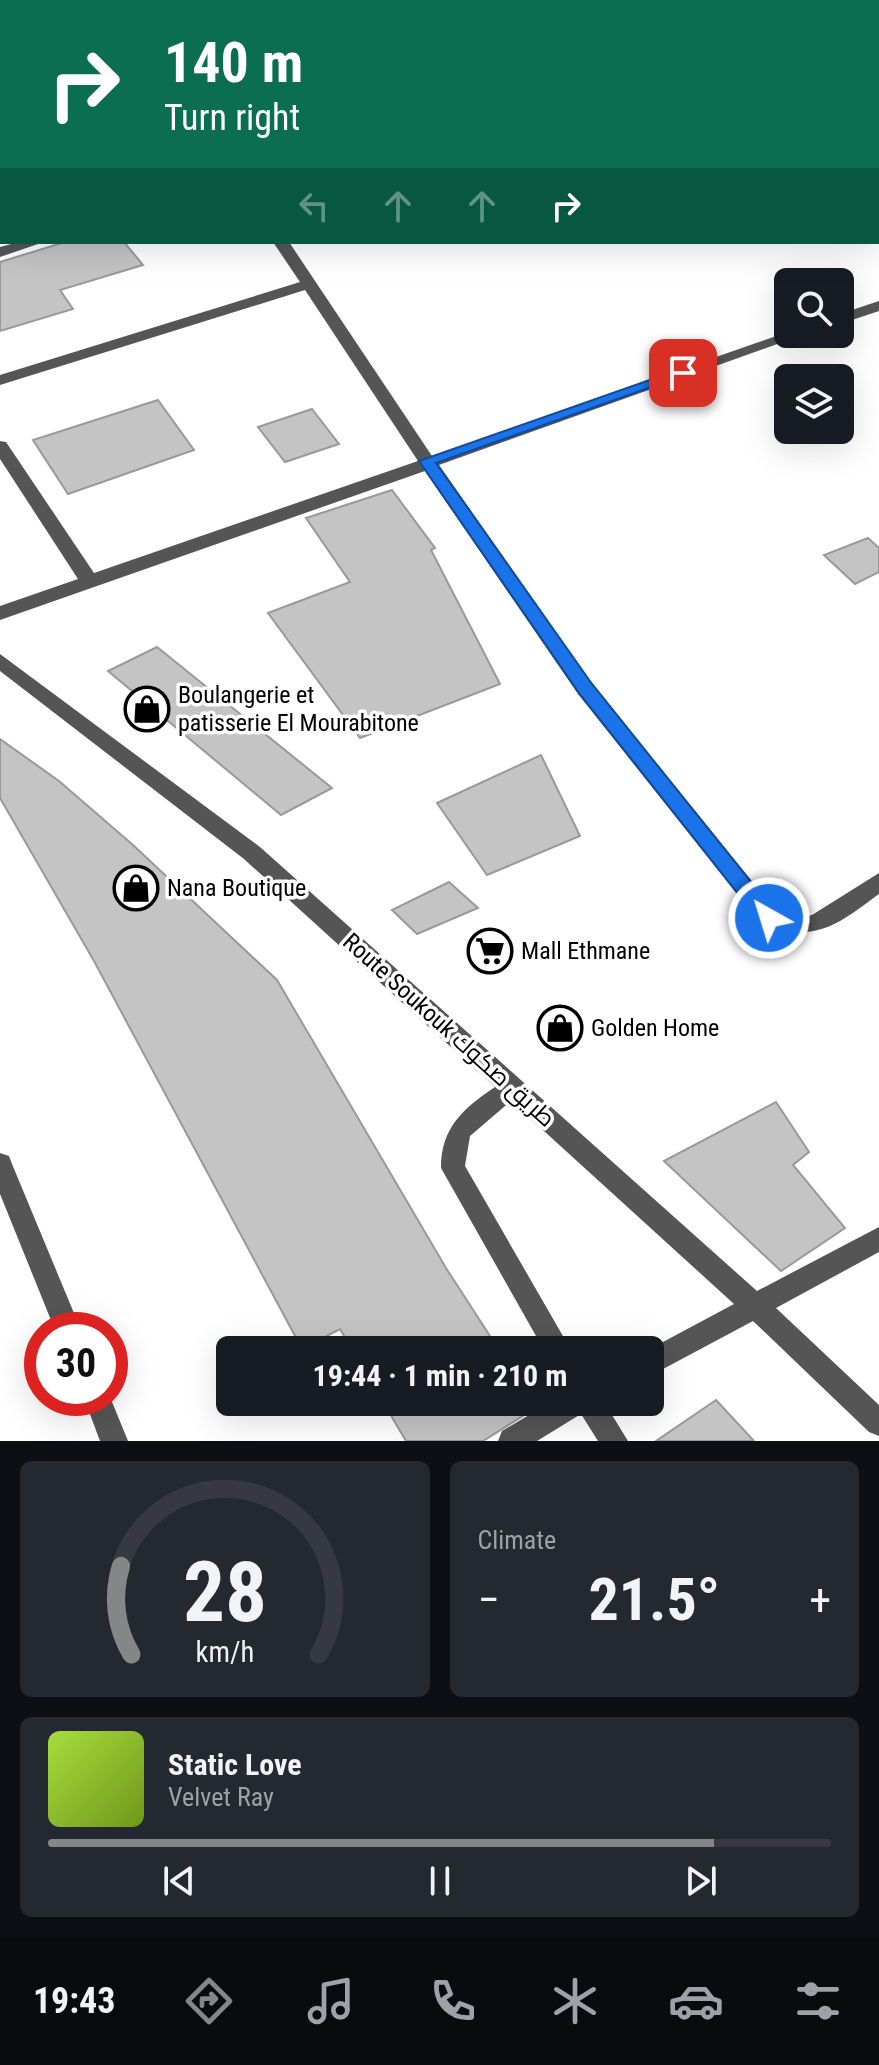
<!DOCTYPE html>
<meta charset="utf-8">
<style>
:root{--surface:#171b24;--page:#242831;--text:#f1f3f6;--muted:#9ea1a6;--line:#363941;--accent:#858687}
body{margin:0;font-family:"Roboto Condensed",Cairo,sans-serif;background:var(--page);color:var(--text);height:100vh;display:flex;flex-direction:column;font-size:30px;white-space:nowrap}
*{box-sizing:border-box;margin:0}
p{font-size:26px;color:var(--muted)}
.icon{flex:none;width:44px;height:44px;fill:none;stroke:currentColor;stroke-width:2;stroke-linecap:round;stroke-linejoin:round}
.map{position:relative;height:1441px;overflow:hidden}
.side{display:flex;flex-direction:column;gap:20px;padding:20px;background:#0d0f14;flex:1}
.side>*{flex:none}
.banner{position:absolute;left:0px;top:0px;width:880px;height:244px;box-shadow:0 8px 32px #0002;background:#0b6e4f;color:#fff;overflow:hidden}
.controls{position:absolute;left:774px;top:268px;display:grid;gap:16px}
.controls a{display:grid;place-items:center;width:80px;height:80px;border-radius:12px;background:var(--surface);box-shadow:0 8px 32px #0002;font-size:40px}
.speed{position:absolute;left:24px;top:1312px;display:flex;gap:16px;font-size:40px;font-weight:700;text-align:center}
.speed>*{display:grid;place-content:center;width:104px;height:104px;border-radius:50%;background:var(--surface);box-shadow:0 8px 32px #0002;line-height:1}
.speed .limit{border:12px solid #d22;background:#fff;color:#111}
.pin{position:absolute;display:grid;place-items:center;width:68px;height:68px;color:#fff;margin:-34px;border-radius:16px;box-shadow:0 4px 12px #0006}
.me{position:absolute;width:88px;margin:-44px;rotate:321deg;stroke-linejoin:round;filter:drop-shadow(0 0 6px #0008)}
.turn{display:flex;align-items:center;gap:28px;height:168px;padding:0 32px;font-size:36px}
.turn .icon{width:104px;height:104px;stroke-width:2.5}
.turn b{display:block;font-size:56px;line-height:68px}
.lanes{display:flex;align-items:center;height:76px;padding:0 32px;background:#0003;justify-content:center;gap:40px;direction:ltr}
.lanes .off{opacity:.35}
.big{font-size:60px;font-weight:700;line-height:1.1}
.side .tile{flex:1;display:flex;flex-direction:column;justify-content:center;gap:12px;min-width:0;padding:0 28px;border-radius:12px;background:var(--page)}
.side .dial{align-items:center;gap:0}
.dial svg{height:208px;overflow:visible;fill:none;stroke:var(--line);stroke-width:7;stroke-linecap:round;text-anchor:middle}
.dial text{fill:var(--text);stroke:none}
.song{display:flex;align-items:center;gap:24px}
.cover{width:96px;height:96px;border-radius:12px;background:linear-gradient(135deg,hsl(80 70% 55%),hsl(80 70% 35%))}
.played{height:8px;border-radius:4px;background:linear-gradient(90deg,var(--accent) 85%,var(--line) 85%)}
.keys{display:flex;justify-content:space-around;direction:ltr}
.heat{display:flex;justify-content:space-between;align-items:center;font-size:44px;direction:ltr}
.side .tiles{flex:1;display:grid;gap:20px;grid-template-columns:1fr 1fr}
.tile:last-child{grid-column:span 2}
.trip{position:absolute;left:216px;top:1336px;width:448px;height:80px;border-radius:12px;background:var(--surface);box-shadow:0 8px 32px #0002;font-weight:700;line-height:80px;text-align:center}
.tabs{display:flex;height:128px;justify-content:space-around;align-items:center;background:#090b0e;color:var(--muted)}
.tabs .icon{width:56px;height:56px}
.tabs .selected{color:var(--accent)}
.tabs b{font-size:36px;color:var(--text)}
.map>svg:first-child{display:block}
.building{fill:#c4c4c4;stroke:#999;stroke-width:2}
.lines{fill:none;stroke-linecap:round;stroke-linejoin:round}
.minor{fill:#555;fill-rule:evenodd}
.route{fill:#1a73e8;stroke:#114b97;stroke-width:2}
.labels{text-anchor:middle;stroke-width:7;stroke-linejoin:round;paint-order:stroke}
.poi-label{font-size:24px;fill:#000;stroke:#fff;text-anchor:start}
.street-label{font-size:24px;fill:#000;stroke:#fff}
</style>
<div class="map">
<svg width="879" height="1441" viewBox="0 0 879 1441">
<rect width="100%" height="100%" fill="#fff"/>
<g class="building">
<polygon points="65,242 124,242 143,265 60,290 73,309 0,331 0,262"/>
<polygon points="158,400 194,450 68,494 33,440"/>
<polygon points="312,409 339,444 285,462 258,427"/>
<polygon points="392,490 435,548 431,550 500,684 360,738 268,613 350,582 306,518"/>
<polygon points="868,538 879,548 879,572 855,584 824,555"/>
<polygon points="157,647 332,788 281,815 108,671"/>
<polygon points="0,739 59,781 133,845 277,980 446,1268 499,1350 352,1350 340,1329 302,1349 94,961 0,798"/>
<polygon points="541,755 580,836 487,875 437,803"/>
<polygon points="449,882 478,908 417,934 392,910"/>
<polygon points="776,1102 809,1152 793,1165 845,1228 781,1271 664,1161"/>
<polygon points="716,1400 754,1441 656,1441"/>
<polygon points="383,1402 545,1402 483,1441 406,1441"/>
</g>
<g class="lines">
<g class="minor">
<polygon points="99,0 112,0 113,2 100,2"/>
<polygon points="733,0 746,0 747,2 734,2"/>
<rect x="878" y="42" width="1" height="8"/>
<polygon points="0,71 2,71 0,80"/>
<rect x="0" y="106" width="2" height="10"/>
<rect x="878" y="121" width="1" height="9"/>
<polygon points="19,242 44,242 0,257 0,247"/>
<path d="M 273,242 L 289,242 L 432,456 L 788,332 L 805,334 L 439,465 L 592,684 L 777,912 L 800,917 L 812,915 L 879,873 L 879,894 C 837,925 815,944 761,924 L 578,694 L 425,471 L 0,620 L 0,606 L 78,579 L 0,459 L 0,441 L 6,442 L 94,573 L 418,461 L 305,290 L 0,385 L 0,375 L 300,282 Z"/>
<polygon points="879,301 879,311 840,324 840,314"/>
<path d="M 0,654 L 260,847 L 757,1291 L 879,1227 L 879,1252 L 776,1308 L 879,1405 L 879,1436 L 869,1432 L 753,1321 L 650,1376 L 648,1350 L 734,1304 L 511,1101 L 470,1136 L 465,1166 L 571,1350 L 544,1350 L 441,1168 C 441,1127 464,1108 495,1087 L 244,859 L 0,671 Z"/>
<polygon points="0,1153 9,1156 12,1164 81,1330 55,1330 0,1194"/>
<polygon points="84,1398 110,1397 128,1441 100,1441"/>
<polygon points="551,1402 604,1402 628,1441 598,1441 581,1414 537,1441 498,1441 502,1431"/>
</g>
</g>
<polygon class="route" points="678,370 691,373 436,463 592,684 776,913 779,918 776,924 762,924 579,693 419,461"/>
<defs>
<g id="shop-ring" transform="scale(2.3)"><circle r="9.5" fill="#fff" stroke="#000" stroke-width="1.5"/><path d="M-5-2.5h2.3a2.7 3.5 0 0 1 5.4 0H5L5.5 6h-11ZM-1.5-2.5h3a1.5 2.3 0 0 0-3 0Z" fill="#000"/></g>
<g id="supermarket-ring" transform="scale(2.3)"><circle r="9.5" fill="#fff" stroke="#000" stroke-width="1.5"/><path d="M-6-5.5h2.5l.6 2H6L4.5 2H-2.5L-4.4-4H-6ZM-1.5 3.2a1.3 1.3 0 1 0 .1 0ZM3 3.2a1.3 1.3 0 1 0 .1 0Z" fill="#000"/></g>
</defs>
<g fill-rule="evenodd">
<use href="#shop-ring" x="147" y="709"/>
<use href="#shop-ring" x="136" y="888"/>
<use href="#supermarket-ring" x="490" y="951"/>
<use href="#shop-ring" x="560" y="1028"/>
</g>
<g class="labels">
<g class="poi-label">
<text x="178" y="703">Boulangerie et<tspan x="178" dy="28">patisserie El Mourabitone</tspan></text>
<text x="167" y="896">Nana Boutique</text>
<text x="521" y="959">Mall Ethmane</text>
<text x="591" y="1036">Golden Home</text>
</g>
<g class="street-label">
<text transform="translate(449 1030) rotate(42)" y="8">Route Soukouk طريق صكوك</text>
</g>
</g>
</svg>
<div class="controls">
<a><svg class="icon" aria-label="search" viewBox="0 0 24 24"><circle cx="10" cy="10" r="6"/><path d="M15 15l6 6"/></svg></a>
<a><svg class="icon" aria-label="layers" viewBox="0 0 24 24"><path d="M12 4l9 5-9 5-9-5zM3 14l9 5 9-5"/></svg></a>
</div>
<div class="speed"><div class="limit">30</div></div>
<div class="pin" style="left:683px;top:373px;background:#d93025"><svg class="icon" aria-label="arrive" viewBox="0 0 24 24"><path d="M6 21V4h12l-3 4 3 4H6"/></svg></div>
<svg class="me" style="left:769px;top:918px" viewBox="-20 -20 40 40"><circle r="17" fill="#1a73e8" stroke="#fff" stroke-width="3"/><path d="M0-11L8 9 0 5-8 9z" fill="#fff"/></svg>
<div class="trip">19:44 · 1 min · 210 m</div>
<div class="banner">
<div class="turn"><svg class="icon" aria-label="right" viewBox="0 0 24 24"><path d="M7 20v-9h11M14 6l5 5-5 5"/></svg><div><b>140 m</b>Turn right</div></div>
<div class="lanes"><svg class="icon off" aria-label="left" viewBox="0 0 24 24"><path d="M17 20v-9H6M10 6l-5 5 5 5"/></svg><svg class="icon off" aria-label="ahead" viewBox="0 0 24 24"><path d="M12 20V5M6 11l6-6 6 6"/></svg><svg class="icon off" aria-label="ahead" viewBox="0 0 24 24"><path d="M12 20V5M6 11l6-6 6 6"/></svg><svg class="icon" aria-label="right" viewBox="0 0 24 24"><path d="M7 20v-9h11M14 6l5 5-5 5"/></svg></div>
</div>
</div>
<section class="side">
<div class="tiles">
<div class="tile dial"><svg viewBox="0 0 100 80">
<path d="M14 69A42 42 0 1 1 86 69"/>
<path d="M14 69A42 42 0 0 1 10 35" stroke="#858687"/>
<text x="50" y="56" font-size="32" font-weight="700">28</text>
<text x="50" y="72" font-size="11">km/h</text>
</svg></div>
<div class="tile"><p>Climate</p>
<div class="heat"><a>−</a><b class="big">21.5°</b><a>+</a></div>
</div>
<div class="tile">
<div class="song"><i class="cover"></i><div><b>Static Love</b><p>Velvet Ray</p></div></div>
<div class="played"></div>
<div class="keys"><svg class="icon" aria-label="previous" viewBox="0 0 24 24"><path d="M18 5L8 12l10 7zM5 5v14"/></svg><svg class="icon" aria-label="pause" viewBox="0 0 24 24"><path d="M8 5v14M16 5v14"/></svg><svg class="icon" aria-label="next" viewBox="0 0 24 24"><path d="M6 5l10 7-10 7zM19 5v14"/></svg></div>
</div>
</div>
</section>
<nav class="tabs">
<b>19:43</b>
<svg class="icon selected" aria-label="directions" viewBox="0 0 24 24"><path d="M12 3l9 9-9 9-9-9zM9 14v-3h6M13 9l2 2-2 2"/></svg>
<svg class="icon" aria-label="music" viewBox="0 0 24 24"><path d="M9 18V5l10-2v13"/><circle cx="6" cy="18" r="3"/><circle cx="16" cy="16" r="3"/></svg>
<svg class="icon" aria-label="phone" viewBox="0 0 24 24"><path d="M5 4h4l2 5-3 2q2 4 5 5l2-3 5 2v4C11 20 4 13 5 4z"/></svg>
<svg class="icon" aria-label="climate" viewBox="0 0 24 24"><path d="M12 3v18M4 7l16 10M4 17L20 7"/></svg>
<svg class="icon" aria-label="car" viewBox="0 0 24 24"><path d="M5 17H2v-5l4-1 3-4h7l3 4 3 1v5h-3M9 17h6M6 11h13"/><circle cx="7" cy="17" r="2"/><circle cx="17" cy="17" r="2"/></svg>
<svg class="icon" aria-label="filters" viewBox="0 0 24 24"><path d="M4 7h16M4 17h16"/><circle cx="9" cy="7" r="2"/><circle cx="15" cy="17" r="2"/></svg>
</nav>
